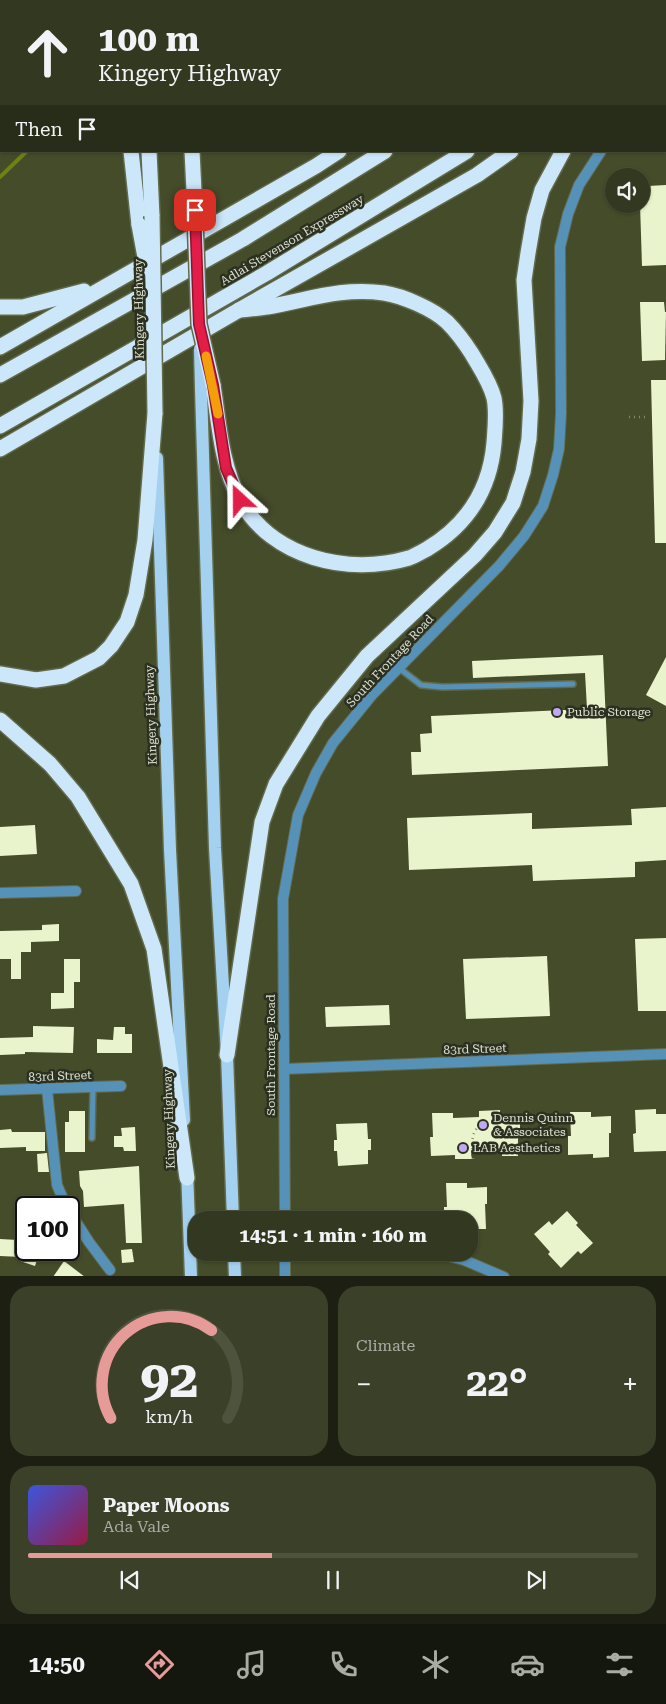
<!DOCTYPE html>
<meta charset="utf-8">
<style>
:root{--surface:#333920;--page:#3b4029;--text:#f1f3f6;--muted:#a9aca5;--line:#4e533e;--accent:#e69b98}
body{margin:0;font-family:"Roboto Serif",serif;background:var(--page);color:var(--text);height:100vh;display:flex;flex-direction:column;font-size:19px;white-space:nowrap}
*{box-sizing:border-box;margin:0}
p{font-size:16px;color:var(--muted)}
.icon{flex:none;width:28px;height:28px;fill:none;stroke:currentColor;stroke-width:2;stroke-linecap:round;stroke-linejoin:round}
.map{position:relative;height:1276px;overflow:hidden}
.drawer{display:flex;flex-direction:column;gap:10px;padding:10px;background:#1c1f12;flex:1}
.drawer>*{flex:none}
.guide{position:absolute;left:0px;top:0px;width:666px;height:152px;box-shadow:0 1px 4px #0004,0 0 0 1px var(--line);background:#333920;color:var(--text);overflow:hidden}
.controls{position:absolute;left:605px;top:168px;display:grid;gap:10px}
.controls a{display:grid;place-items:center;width:45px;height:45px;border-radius:50%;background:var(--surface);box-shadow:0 1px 4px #0004,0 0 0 1px var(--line);font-size:25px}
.speed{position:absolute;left:15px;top:1196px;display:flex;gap:10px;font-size:25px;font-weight:700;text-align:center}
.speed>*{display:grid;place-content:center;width:65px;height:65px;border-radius:50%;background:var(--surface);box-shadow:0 1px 4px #0004,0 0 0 1px var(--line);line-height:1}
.speed .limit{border:2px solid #111;border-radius:8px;background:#fff;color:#111}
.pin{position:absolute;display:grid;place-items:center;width:42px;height:42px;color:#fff;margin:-21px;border-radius:10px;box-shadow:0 2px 8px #0006}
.me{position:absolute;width:55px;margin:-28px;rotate:336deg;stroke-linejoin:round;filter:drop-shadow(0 0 4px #0008)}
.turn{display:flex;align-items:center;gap:18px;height:105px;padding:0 15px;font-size:22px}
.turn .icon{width:65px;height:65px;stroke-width:2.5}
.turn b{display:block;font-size:35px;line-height:42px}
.then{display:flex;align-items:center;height:48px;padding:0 15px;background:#0003;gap:10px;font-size:19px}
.big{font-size:38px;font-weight:700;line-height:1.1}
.drawer .card{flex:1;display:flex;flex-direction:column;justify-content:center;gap:8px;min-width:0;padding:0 18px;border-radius:20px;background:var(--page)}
.drawer .dial{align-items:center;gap:0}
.dial svg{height:130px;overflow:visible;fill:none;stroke:var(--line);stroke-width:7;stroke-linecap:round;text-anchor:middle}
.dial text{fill:var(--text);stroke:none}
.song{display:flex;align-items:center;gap:15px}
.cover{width:60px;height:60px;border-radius:8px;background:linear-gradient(135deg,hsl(230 70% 55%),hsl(340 70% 35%))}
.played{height:5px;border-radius:2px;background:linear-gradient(90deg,var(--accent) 40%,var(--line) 40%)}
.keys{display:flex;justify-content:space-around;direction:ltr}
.heat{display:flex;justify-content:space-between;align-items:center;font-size:28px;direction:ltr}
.drawer .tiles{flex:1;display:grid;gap:10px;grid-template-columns:1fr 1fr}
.card:last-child{grid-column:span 2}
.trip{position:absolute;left:188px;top:1211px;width:290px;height:50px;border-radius:20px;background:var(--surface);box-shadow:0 1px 4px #0004,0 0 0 1px var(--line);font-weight:700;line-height:50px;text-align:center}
.menu{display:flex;height:80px;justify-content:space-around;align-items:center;background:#14170d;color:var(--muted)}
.menu .icon{width:35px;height:35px}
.menu .current{color:var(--accent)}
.menu b{font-size:22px;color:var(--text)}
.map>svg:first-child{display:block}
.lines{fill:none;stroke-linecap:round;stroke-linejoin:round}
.stream{stroke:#6f8110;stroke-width:4}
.building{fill:#e9f3cc}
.lane-casing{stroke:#626a4b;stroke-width:8}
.street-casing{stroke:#626a4b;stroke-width:12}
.primary-casing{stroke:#626a4b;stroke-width:15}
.highway-casing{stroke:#626a4b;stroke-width:18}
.path{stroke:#82896d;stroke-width:2.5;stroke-dasharray:1 4;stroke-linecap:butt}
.lane{stroke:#5691b8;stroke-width:5}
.street{stroke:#5691b8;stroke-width:10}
.primary{stroke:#a4d1f0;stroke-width:12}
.highway{stroke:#cde7fa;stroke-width:15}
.primary-bridge-casing{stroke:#626a4b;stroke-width:15;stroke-linecap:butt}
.highway-bridge-casing{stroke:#626a4b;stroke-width:18;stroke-linecap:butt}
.primary-bridge{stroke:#a4d1f0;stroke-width:12}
.highway-bridge{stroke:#cde7fa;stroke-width:15}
.route-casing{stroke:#92132f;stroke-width:12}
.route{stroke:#e11d48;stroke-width:9}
.slow{stroke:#f59e0b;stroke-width:9}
.poi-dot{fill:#c1a8f3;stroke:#2c3021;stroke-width:2}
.labels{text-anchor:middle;stroke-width:5;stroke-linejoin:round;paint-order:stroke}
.street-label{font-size:12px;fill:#dce1ce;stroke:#2c3021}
.poi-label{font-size:12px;fill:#dce1ce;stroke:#2c3021;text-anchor:start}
</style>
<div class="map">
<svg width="666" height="1277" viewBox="0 0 666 1277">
<rect width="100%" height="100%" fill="#444c2a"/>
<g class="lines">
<g class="stream">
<polyline points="352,1 353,0"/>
<polyline points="0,177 27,151"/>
</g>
</g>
<g class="building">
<polygon points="666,185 666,265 642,266 640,204 641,196 649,196 648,186"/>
<polygon points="640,302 664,302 665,312 666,312 665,360 642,361"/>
<polygon points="651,380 666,380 666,543 655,543"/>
<polygon points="603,655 608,766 412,775 411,752 421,752 420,734 432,733 431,716 587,709 585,673 473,678 472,661"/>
<polygon points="666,657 666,706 646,695"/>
<polygon points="666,807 666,860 635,862 635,877 533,881 532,865 409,870 407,818 532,813 532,829 632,825 631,809"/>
<polygon points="35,825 37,854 0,856 0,827"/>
<polygon points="59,924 59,941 31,942 31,952 21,952 21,979 11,979 11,959 0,959 0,931 42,930 42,925"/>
<polygon points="666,938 666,1011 638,1011 635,939"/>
<polygon points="547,956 550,1016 466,1019 463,959"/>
<polygon points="64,959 80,959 80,982 74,982 74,1008 51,1009 51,993 64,993"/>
<polygon points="389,1005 390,1025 326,1027 325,1007"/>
<polygon points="33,1026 74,1027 73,1053 25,1052 25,1054 0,1055 0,1038 33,1037"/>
<polygon points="114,1027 125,1027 125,1034 132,1034 132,1053 97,1053 97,1039 113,1040"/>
<polygon points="656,1109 656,1114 666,1114 666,1151 634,1152 633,1134 636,1133 635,1110"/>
<polygon points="500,1110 500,1115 520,1114 520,1131 518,1131 518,1156 502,1156 502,1152 471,1154 472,1159 455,1159 455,1155 431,1156 430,1137 433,1137 432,1113 453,1113 453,1118 479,1117 479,1111"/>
<polygon points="69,1111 85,1111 85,1152 65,1152 65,1122 69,1122"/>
<polygon points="570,1112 591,1112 591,1117 611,1116 611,1133 609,1133 609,1157 593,1158 593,1154 568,1155 568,1136 571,1136"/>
<polygon points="367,1123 368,1139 371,1139 371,1150 368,1150 368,1164 338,1166 337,1151 334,1151 334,1140 337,1140 336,1124"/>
<polygon points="135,1127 136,1151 124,1151 123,1147 114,1147 114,1136 122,1136 121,1128"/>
<polygon points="11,1129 12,1132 45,1132 45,1151 26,1151 26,1147 0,1148 0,1130"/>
<polygon points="47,1153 49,1172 38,1172 37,1154"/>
<polygon points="139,1166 142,1243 126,1243 124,1204 84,1207 83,1191 80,1186 79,1171"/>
<polygon points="446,1183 467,1183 467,1188 487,1187 487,1204 485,1204 486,1229 469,1229 469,1220 444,1220 444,1207 447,1207"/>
<polygon points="567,1211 578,1223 576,1225 593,1243 581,1254 578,1251 561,1268 548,1254 550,1252 534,1234 549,1221 552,1225"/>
<polygon points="24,1221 26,1222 26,1250 40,1250 35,1266 20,1261 21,1257 0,1256 0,1239 18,1240"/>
<polygon points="132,1249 134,1262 122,1263 121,1250"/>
<polygon points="64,1261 85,1277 53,1277"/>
</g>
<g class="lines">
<g class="lane-casing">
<g id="lane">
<polyline points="399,668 421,685 442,687 573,684"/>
<polyline points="92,1138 93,1087"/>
</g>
</g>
<g class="street-casing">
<g id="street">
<polyline points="665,89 666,88"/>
<polyline points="0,893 76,891"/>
<polyline points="284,1069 666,1054"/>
<polyline points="47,1089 57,1185 67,1208"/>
<polyline points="0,1090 121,1086"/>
<polyline points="69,1211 89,1242 110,1270"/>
<polyline points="285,1220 283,899 298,815 316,773 333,743 372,695 499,566 524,536 543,506 553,475 559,449 561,413 560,247 568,214 579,185 601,151"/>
<polyline points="285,1252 285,1277"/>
<polyline points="433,1252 464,1260 504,1277"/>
</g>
</g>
<g class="primary-casing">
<g id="primary">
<polyline points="201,389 215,848 227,1055 233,1220"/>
<polyline points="157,458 170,850 184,1120"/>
<polyline points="187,1170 191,1277"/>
<polyline points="234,1252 235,1277"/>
</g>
</g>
<g class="highway-casing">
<g id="highway">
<polyline points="141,0 141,1"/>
<polyline points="185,0 185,1"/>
<polyline points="424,0 424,1"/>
<polyline points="216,1 216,0"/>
<polyline points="558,1 559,0"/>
<polyline points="606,1 607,0"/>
<polyline points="665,10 666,9"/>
<polyline points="0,31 1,32"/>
<polyline points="665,49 666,49"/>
<polyline points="131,151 139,225"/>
<polyline points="149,151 152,216"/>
<polyline points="192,151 194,191"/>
<polyline points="0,307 23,307 84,291"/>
<polyline points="0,347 316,166 339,151"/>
<polyline points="0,375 243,239 385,151"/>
<path d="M 213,385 C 219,423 221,465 240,500 C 272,558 348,576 409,558 C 415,556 421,552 427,549 C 467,525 490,490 494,443 C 495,429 497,412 494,398 C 490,382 480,368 472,354 C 465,343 456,331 447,322 C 433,309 403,296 384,293 C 341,287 308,300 267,307 C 258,309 248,309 239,310"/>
<polyline points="0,426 267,273 467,151"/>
<polyline points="0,449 239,310 477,175 511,151"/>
<polyline points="0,674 36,680 64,676 99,658 111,646 127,622 136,595 145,540 155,413"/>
<polyline points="0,720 50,764 78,797 131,884 154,949 187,1178"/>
<polyline points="227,1055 262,822 276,784 318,716 367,656 475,555 495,532 513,503 523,472 529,439 531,401 524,280 528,253 534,218 542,190 563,151"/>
</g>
</g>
<g class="path">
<polyline points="629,417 647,417"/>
<path d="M 473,1159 C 473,1148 469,1133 480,1126"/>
</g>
<use href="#lane" class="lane"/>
<use href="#street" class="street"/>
<use href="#primary" class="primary"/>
<use href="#highway" class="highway"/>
<g class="primary-bridge-casing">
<polyline id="primary-bridge" points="200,349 201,389"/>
</g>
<g class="highway-bridge-casing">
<g id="highway-bridge">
<polyline points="194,191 199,324 213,385"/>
<polyline points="152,216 155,413"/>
<polyline points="139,225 147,268"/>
</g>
</g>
<use href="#primary-bridge" class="primary-bridge"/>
<use href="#highway-bridge" class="highway-bridge"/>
</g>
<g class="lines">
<g class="route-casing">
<polyline id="route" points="195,210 199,324 213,385 226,468 240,500"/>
</g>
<use href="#route" class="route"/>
<polyline class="slow" points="206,356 218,414"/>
</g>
<g class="poi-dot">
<circle cx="557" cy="712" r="5"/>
<circle cx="483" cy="1125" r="5"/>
<circle cx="463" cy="1148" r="5"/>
</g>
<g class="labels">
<g class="street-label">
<text transform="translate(292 240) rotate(-31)" y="4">Adlai Stevenson Expressway</text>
<text transform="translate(139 309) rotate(-91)" y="4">Kingery Highway</text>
<text transform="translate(390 661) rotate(-47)" y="4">South Frontage Road</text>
<text transform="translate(151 715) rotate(-92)" y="4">Kingery Highway</text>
<text transform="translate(475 1049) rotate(-2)" y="4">83rd Street</text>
<text transform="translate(271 1055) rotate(-90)" y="4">South Frontage Road</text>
<text transform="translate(60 1076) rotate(-2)" y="4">83rd Street</text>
<text transform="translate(169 1119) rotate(-92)" y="4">Kingery Highway</text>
</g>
<g class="poi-label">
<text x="567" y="716">Public Storage</text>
<text x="493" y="1122">Dennis Quinn<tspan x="493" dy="14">&amp; Associates</tspan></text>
<text x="473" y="1152">LAB Aesthetics</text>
</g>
</g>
</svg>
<div class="controls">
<a><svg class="icon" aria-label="sound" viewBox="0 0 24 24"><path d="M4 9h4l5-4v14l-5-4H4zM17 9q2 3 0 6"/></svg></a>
</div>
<div class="speed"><div class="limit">100</div></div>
<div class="pin" style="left:195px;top:210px;background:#d93025"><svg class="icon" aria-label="arrive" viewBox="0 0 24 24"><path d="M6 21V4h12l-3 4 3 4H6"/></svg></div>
<svg class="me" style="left:240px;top:500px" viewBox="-20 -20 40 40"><path d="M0-17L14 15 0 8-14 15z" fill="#e11d48" stroke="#fff" stroke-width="4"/></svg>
<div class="trip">14:51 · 1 min · 160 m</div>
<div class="guide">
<div class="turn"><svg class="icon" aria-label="ahead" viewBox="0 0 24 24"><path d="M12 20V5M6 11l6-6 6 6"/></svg><div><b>100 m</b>Kingery Highway</div></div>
<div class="then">Then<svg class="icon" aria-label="arrive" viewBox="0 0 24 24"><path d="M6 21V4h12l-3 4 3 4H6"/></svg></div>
</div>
</div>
<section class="drawer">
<div class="tiles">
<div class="card dial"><svg viewBox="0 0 100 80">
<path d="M14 69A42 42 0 1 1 86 69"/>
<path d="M14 69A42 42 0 0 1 76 15" stroke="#e69b98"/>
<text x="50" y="56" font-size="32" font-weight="700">92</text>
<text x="50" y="72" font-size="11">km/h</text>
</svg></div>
<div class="card"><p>Climate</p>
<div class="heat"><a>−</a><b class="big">22°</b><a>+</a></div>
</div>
<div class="card">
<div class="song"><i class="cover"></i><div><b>Paper Moons</b><p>Ada Vale</p></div></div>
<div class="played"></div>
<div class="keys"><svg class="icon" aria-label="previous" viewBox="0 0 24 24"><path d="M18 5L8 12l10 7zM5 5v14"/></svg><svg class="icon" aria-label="pause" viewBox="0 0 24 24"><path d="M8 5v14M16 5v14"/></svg><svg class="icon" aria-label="next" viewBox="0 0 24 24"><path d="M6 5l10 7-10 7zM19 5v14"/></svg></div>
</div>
</div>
</section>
<nav class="menu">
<b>14:50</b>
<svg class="icon current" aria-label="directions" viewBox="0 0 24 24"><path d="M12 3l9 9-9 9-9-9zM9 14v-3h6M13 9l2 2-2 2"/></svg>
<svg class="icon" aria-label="music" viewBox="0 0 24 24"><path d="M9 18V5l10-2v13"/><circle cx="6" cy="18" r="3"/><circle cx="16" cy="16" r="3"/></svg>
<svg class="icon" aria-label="phone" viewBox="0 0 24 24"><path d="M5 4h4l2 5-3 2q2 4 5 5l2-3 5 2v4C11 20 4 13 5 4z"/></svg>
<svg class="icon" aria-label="climate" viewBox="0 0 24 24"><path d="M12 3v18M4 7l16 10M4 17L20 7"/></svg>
<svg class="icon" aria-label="car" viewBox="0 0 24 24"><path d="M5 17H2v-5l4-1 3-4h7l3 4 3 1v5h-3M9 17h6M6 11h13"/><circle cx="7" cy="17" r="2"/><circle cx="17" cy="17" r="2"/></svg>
<svg class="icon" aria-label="filters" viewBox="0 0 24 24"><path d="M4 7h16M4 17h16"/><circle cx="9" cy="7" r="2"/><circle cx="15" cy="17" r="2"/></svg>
</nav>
